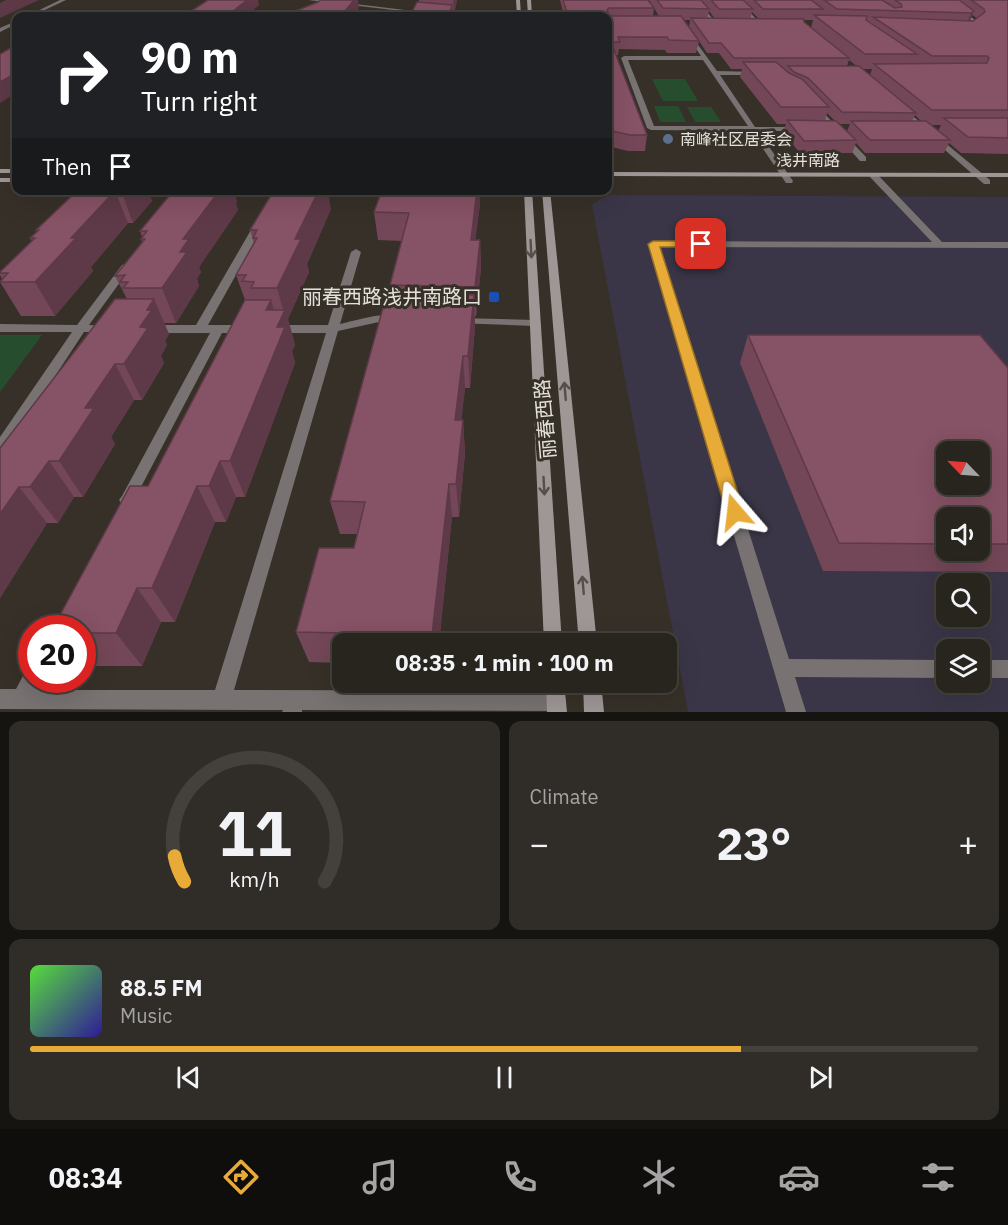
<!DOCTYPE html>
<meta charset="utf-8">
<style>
:root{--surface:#28241e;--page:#302c27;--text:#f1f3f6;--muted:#a5a4a4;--line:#44413c;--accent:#e9ab38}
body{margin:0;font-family:"IBM Plex Sans","Noto Sans SC",sans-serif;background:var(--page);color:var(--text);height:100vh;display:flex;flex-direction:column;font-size:22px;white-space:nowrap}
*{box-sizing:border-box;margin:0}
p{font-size:20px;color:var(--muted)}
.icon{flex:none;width:33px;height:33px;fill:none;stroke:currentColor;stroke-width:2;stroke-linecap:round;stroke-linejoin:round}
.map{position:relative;height:712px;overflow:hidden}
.details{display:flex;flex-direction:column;gap:9px;padding:9px;background:#161410;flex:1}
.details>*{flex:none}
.hud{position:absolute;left:12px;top:12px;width:600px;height:183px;border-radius:12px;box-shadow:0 6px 24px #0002,0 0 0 2px var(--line);background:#202124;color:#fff;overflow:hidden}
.needle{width:39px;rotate:295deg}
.controls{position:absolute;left:936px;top:441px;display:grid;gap:12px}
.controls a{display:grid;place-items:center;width:54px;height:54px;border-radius:12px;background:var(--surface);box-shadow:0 6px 24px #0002,0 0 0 2px var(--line);font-size:30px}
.speed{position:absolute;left:18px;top:615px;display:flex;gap:12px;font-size:30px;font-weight:700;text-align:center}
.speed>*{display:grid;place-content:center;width:78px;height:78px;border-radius:50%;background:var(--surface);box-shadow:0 6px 24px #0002,0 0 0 2px var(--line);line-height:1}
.speed .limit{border:9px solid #d22;background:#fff;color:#111}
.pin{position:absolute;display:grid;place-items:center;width:51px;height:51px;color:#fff;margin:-26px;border-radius:12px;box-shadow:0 3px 9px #0006}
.me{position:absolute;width:66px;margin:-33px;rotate:343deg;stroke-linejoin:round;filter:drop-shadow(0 0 4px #0008)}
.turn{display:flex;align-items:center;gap:21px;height:126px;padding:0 30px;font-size:27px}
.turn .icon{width:78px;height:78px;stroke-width:2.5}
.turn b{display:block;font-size:42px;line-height:51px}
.then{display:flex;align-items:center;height:57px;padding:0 30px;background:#0003;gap:12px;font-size:22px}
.big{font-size:45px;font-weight:700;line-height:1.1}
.details .widget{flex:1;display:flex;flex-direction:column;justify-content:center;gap:9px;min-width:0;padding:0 21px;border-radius:12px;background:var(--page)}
.details .dial{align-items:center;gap:0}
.dial svg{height:156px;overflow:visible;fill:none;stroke:var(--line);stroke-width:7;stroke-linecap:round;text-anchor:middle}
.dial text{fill:var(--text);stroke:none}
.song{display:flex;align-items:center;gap:18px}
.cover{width:72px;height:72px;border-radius:9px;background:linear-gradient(135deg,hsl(110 70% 55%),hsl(250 70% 35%))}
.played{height:6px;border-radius:3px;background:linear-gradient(90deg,var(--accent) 75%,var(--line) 75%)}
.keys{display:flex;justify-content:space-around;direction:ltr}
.heat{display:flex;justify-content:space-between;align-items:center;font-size:33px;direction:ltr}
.details .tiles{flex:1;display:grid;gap:9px;grid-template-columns:1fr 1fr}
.widget:last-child{grid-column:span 2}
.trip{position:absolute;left:332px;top:633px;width:345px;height:60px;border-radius:12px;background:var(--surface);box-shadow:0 6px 24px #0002,0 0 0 2px var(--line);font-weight:700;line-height:60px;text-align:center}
.dock{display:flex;height:96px;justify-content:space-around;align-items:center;background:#100e0c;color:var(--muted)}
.dock .icon{width:42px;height:42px}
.dock .on{color:var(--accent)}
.dock b{font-size:27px;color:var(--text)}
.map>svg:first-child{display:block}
.industrial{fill:#3a3647;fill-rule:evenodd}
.green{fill:#274d2f}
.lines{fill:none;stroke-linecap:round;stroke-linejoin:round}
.lane{fill:#787272;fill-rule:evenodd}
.street{fill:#787272;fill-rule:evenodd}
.secondary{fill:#9f9696;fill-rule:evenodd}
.wall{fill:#734757;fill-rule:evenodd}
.shaded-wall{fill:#5e3947}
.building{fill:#865265;stroke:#5e3947;stroke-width:1.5;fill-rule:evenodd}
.oneway{stroke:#564f49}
.route{fill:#e9ab38;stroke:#976f24;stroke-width:1.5}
.service-dot{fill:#5c6f8a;stroke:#363028;stroke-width:2}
.transit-dot{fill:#1a4fb4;stroke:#363028;stroke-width:2}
.labels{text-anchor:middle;stroke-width:6;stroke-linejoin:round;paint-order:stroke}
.far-poi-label{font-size:16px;fill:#e4e1db;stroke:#363028;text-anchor:start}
.far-street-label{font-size:16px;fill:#e4e1db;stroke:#363028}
.poi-label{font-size:20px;fill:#e4e1db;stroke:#363028;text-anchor:end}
.street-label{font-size:20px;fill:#e4e1db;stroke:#363028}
</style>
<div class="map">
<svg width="1008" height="712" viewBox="0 0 1008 712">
<rect width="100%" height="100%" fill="#363028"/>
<path class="industrial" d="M 609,195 L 1008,197 L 1008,712 L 688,712 L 592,204 ZM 946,452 L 980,452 L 980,484 L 946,484 ZM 946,518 L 980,518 L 980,550 L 946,550 ZM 946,584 L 980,584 L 980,616 L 946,616 ZM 946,650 L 980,650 L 980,682 L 946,682 Z"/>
<g class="green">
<polygon points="652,79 685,79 698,101 663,101"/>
<polygon points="654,106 678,106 686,122 660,122"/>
<polygon points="687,107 711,107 721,122 695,122"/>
<polygon points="0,335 42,335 0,392"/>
</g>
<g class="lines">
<g class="lane">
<polygon points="693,0 697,0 718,25 714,25"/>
<polygon points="733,0 738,0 762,25 758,25"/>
<path d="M 688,31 L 717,71 L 758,72 L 756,75 L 720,75 L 755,127 L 799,127 L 803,129 L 799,131 L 758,131 L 793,181 L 792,183 L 786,183 L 751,131 L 651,130 L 647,128 L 621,58 L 624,56 L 701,56 L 685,33 ZM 628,60 L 703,60 L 748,126 L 654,126 Z"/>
<polygon points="813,106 817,106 866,157 866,161 860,161 813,108"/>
<polygon points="899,108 903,108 990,180 990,184 984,184 899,110"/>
<polygon points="870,173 876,173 942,242 1008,242 1008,248 659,247 789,659 946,660 946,678 795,677 806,712 786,712 648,244 653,241 932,242 870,177"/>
<polygon points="260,220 265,223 208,325 245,325 251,329 245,333 222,333 132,504 127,506 122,504 119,500 122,496 210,333 151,333 145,329 151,325 196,325 255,223"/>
<path d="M 356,249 L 361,252 L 340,324 C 355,321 390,309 403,319 L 397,322 L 379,322 L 338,331 L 234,690 L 556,691 L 563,694 L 566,701 L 563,708 L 556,711 L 302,710 L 302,712 L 282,712 L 283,710 L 0,709 L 0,689 L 16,689 L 25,672 L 32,670 L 32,680 L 41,680 L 37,690 L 215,690 L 326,333 L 274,333 L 268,329 L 274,325 L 328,325 L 351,252 Z"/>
<polygon points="126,264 131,267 89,325 111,326 113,329 111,332 84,332 5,452 0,453 0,437 72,332 0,332 0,324 77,325 122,265"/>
<polygon points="459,318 535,320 541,323 535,326 455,323 453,321"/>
<rect x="980" y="660" width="28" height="18"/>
</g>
<g class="street">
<polygon points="60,0 66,0 32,16 27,16"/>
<polygon points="308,0 322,0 455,16 444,16"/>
<polygon points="942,0 947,0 978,22 968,30 964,30 964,28 973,22"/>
<polygon points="16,21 16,24 0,32 0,28"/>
</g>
<g class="secondary">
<polygon points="516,0 520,0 521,16 517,16"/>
<polygon points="527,0 531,0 532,16 528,16"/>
<rect x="0" y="169" width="16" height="4"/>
<polygon points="608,172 1008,173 1008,177 608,176"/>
<rect x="0" y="178" width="16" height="4"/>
<polygon points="524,190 532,190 562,644 544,644"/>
<polygon points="542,190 550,190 597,644 579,644"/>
<polygon points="546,682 564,682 567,712 547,712"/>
<polygon points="583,682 601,682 604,712 584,712"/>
</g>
</g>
<g class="wall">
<polygon points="419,0 457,0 454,14 453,13 453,16 410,16 419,3"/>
<path d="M 560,0 L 648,0 L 654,8 L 653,16 L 659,16 L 649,0 L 1008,0 L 1008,154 L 961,153 L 949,143 L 944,153 L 865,153 L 856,143 L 852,153 L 800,153 L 783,133 L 786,124 L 777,124 L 740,77 L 742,69 L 731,69 L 719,53 L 707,53 L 699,41 L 696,53 L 667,53 L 665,50 L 619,49 L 618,55 L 616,55 L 647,135 L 645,151 L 628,151 L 608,146 L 608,16 L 564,16 ZM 709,11 L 715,19 L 707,18 ZM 752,12 L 759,19 L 750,19 ZM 972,15 L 977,18 L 973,21 L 970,21 ZM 684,20 L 690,20 L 689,27 ZM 804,20 L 813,20 L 811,28 L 804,22 ZM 849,60 L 854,64 L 857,66 L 847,66 ZM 862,69 L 872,69 L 870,75 ZM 827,113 L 835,121 L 825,121 ZM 915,115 L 921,121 L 912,121 ZM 839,124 L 850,124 L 847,131 ZM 931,125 L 941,125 L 938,131 Z"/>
<polygon points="259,5 246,16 186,16 185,15"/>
<polygon points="78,190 148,190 152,201 133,223 128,223 91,267 93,271 55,316 21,316 0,282 2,279 0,275 0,272 32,241 30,238 37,232 36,230"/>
<polygon points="382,190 479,190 480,204 475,240 480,240 481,268 476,316 475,316 475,327 470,388 465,388 461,420 463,420 465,453 459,517 452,517 439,644 342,644 342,663 309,662 296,632 354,548 357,534 340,534 330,501 391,293 390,285 402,241 378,240 374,212"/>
<polygon points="237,201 236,204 238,210 199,267 201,272 197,279 199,286 176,323 164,323 169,334 165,341 167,345 161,356 164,363 142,400 134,400 111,437 115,444 83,497 74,497 58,523 47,523 0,598 0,448 127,299 115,276 142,242 141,239 142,237 140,231"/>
<polygon points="331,209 307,264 309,272 288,319 295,345 292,351 295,363 245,497 236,497 226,522 215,522 175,622 161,622 142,666 82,666 82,628 148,486 245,300 236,275 254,244 250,230"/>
<path d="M 748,335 L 1008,368 L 1008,572 L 823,571 L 740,363 ZM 946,518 L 980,518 L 980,550 L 946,550 Z"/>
</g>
<g class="shaded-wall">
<polygon points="6,0 39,0 0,18 0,3"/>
<polygon points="247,0 258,0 259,5 246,16 227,16"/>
<polygon points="354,0 358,0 359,8 353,16 341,16"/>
<polygon points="453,0 457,0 454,14"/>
<polygon points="452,5 453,16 449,16"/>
<polygon points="974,11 969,22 966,25 971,13"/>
<polygon points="16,73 16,93 0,103 0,82"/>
<polygon points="121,190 148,190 152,201 133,223"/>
<polygon points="220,190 234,190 237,201 236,204 238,210 199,267 201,272 197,279 199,286 176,323 162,288 180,252 183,239"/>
<polygon points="319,190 328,190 331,209 307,264 309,272 288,319 295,345 292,351 295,363 245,497 230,461 266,310 271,300 278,325 284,313 277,288 295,239"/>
<polygon points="477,190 479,190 480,204 472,268 471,240"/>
<polygon points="115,191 128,223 91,267 93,271 55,316 35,282 71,238"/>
<polygon points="480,240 481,268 476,316 475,287"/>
<polygon points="474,295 475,327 470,388 468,356"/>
<polygon points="154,299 169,334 165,341 167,345 161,356 164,363 142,400 124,364 147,310"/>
<polygon points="463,356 465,388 458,453 455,420"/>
<polygon points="115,364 134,400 111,437 115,444 83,497 59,461 85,408"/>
<polygon points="463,420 465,453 459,517 456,484"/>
<polygon points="49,461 74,497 58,523 30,487"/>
<polygon points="220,461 236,497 226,522 209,486"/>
<polygon points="449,484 452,517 439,644 433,644 432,635"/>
<polygon points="197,486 215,522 175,622 152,588"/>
<polygon points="19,487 47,523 0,598 0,514"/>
<polygon points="137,588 161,622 142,666 116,633"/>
</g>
<g class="building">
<polygon points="208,0 247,0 227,16 185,15"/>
<polygon points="321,0 354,0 341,16 283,16 318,2"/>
<polygon points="563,0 648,0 654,8 609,8 607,10 609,16 681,16 699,41 669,40 667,37 618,37 620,42 611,42 647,135 630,135 608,130 608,16 568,16"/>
<polygon points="657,0 701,0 709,9 663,8"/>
<polygon points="711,0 743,0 753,9 719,9"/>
<polygon points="754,0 811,0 823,9 763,9"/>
<polygon points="824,0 882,0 895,8 902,7 901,4 895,0 959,0 974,11 971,13 837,9"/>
<polygon points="971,0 1008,0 1008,110 932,110 874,64 987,63 989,58 987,56 932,56 873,17 973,21 985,12 984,9"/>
<polygon points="417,2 452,5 449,16 410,16"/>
<polygon points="814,15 867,16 866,20 917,54 865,54"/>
<polygon points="691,18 804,19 804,22 849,58 734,58 721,43 709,43"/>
<polygon points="16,45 16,73 0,82 0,54"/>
<polygon points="743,62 776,62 789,73 802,79 829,107 781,107"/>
<polygon points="788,66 859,66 916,113 842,112 808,78 794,72"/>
<polygon points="944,118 1008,118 1008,138 968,137"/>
<polygon points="787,120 836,121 856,140 804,141"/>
<polygon points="851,121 926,121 950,140 870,140"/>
<polygon points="78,190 121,190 115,191 71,238 76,238 35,282 0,282 8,273 0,273 0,272 35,238 30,238 39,230 36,230"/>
<polygon points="174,190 220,190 183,239 189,239 180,252 187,252 162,288 123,288 128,282 120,282 125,275 115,276 145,239 141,239 147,231 140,231"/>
<polygon points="274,190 319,190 295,239 301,239 277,288 251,288 254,282 242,281 246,275 236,275 257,238 253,238 257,230 250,230"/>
<polygon points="382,190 477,190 471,240 480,240 475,287 390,285 409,213 374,212"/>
<polygon points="387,293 474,295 468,356 463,356 455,420 463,420 456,484 449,484 432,635 296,632 319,548 354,548 365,502 330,501"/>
<polygon points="115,299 154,299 147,310 152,310 140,327 148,328 124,364 115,364 85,408 94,408 59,461 49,461 30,487 19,487 0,514 0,448"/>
<polygon points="245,300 271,300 266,310 285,310 277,327 285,327 230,461 220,461 209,486 197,486 152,588 137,588 116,633 82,633 82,628 53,628 130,486 148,486"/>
<path d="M 748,335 L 980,335 L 1008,368 L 1008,544 L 980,544 L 980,518 L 946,518 L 946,544 L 839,543 ZM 946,452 L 980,452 L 980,484 L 946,484 Z"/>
</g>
<defs><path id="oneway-shaft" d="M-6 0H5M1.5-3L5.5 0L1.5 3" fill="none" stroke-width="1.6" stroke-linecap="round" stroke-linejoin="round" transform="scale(1.5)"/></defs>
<g class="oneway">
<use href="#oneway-shaft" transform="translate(531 249) rotate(87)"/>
<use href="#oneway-shaft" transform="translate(565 391) rotate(-95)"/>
<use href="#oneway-shaft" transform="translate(544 486) rotate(87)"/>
<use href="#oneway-shaft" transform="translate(583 585) rotate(-95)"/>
</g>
<polygon class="route" points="653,241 701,241 706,244 701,247 660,247 744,512 741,517 735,519 729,517 726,512 648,244"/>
<circle class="service-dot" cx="668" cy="139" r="6"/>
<rect class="transit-dot" x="488" y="291" width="12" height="12" rx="3"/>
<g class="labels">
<g class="far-poi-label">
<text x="680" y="145">南峰社区居委会</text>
</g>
<g class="far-street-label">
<text x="808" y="166">浅井南路</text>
</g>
<g class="poi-label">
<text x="482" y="304">丽春西路浅井南路口</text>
</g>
<g class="street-label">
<text transform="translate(545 419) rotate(-95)" y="7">丽春西路</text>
</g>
</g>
</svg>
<div class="controls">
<a><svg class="needle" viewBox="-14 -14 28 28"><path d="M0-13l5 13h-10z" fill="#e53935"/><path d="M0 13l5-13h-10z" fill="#a5a4a4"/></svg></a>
<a><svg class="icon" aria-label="sound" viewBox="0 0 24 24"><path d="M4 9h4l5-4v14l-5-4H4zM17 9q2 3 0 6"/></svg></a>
<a><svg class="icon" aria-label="search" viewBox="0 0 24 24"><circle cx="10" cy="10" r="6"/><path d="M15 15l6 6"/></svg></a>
<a><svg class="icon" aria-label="layers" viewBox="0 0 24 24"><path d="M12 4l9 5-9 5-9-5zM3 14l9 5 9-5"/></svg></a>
</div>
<div class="speed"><div class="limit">20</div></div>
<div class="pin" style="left:701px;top:244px;background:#d93025"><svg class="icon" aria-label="arrive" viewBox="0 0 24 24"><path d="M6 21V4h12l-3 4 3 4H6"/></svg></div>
<svg class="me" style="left:735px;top:512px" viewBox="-20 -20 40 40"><path d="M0-17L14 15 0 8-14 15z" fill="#e9ab38" stroke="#fff" stroke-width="4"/></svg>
<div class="trip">08:35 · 1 min · 100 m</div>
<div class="hud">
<div class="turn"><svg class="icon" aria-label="right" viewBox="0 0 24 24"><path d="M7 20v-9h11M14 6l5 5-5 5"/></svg><div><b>90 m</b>Turn right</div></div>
<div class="then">Then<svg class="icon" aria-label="arrive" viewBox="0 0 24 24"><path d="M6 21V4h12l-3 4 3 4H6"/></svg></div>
</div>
</div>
<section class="details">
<div class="tiles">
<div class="widget dial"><svg viewBox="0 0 100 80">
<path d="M14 69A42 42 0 1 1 86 69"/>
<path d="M14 69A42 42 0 0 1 9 56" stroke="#e9ab38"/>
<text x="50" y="56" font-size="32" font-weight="700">11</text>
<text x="50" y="72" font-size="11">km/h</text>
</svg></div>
<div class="widget"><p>Climate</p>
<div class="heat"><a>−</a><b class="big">23°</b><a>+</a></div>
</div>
<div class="widget">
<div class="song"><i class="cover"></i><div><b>88.5 FM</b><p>Music</p></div></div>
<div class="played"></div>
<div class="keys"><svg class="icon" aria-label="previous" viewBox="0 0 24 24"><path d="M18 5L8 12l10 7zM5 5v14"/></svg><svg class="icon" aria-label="pause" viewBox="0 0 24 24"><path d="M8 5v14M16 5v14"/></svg><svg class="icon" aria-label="next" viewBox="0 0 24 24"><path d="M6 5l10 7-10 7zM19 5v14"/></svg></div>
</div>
</div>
</section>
<nav class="dock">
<b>08:34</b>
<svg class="icon on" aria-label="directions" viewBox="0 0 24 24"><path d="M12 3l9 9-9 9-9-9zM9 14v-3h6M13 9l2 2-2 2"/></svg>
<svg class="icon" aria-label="music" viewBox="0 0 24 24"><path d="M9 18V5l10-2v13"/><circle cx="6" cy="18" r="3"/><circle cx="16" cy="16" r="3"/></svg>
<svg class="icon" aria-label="phone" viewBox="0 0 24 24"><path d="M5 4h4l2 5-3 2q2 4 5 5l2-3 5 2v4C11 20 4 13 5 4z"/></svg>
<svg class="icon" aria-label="climate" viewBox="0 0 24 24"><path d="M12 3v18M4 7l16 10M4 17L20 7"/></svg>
<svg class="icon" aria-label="car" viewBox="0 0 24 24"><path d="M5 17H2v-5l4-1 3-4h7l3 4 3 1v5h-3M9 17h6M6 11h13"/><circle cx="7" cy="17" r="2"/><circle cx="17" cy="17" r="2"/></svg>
<svg class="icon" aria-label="filters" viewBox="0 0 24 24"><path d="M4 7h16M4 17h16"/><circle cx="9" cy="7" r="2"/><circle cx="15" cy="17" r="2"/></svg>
</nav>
